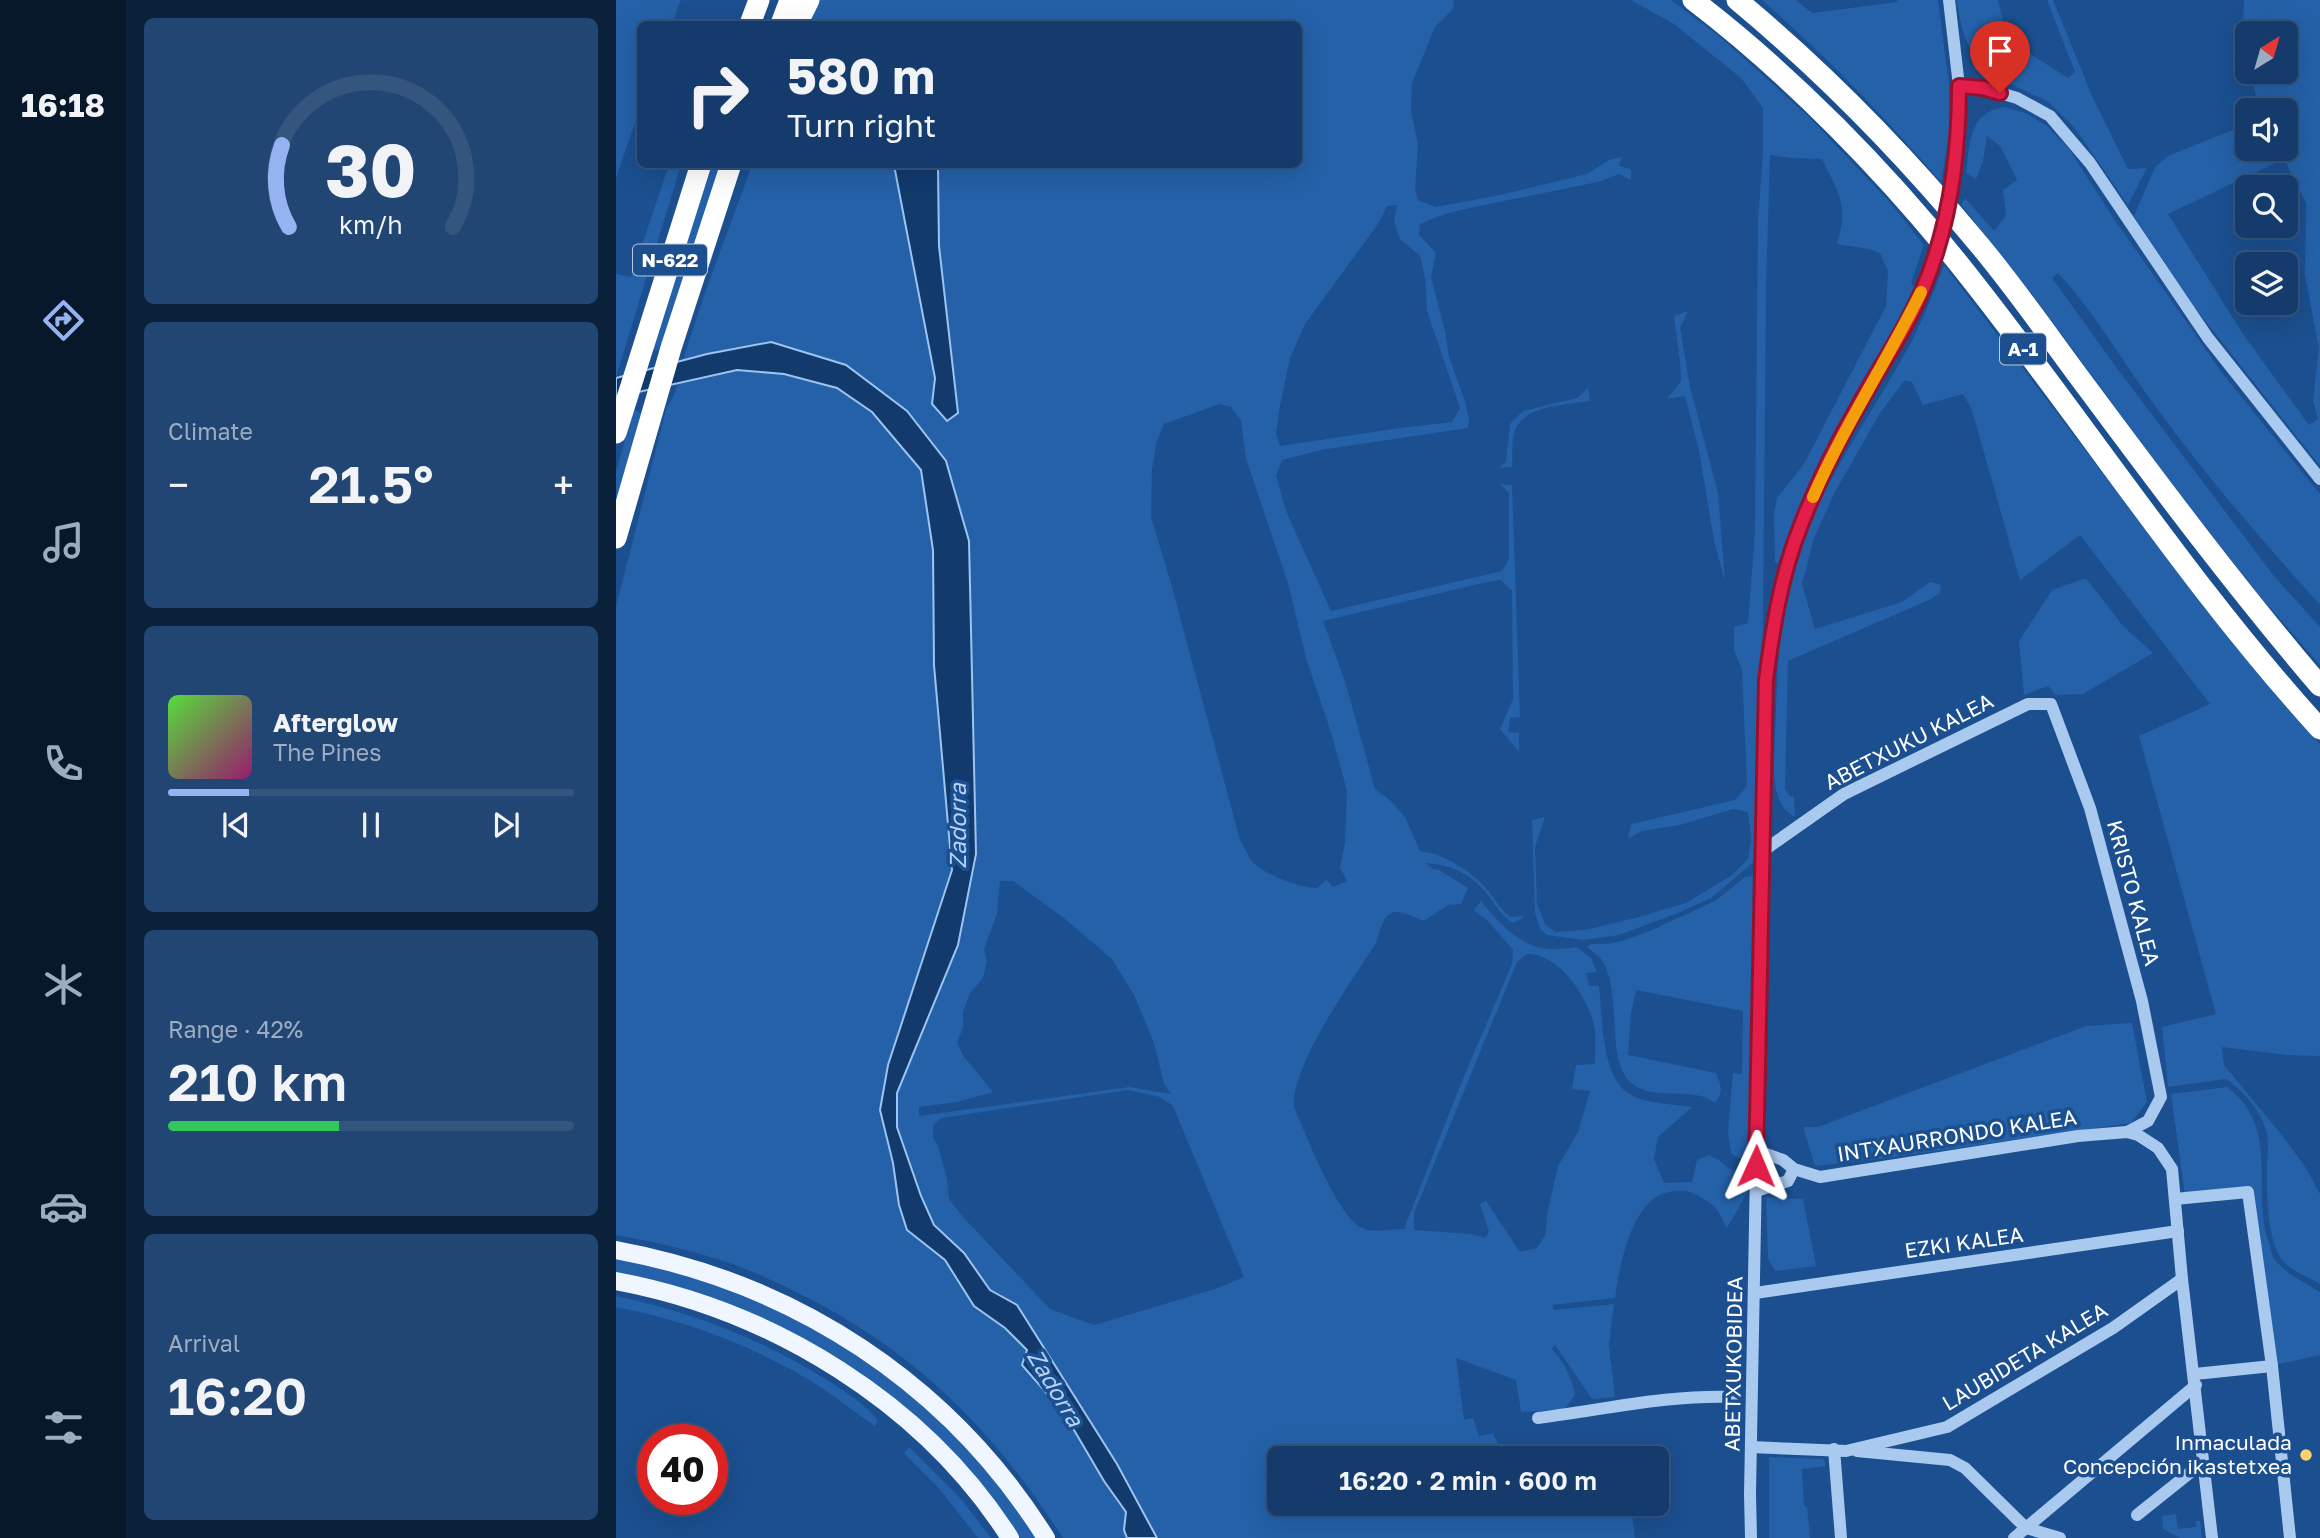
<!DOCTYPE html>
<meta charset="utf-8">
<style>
:root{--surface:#143b6b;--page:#214673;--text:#f1f3f6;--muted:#9dadc1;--line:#33557e;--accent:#95b2f1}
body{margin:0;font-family:"Golos Text",sans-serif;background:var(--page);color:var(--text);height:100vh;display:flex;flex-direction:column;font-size:26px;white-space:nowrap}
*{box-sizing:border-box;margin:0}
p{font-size:23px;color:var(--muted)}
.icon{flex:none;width:38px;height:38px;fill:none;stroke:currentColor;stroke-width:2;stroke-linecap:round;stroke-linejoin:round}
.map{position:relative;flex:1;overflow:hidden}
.details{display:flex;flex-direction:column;gap:18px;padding:18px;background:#0b203b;width:490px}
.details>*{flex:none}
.banner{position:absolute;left:21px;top:21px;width:665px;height:147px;border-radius:10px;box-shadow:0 7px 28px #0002,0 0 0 2px var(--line);background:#143b6b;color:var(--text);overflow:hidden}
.needle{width:46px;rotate:37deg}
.tools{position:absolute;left:1619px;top:21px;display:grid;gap:14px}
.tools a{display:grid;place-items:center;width:63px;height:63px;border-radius:10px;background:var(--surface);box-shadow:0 7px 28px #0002,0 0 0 2px var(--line);font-size:35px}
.speed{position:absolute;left:21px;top:1424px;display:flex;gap:14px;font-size:35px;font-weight:700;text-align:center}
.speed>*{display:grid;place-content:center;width:91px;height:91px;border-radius:50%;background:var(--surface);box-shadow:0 7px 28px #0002,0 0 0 2px var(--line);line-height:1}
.speed .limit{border:10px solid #d22;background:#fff;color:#111}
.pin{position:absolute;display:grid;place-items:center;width:60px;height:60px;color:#fff;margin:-72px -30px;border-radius:50% 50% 50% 0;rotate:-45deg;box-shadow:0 0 7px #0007}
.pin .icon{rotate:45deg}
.me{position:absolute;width:77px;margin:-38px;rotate:1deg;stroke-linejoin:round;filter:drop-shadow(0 0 5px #0008)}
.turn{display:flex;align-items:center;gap:24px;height:147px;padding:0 35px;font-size:32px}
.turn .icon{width:91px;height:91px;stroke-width:2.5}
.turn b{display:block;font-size:49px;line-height:60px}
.big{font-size:52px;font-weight:600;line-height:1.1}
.details .widget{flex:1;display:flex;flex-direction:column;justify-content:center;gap:10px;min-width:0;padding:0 24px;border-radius:10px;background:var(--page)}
.details .dial{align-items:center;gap:0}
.dial svg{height:182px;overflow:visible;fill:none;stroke:var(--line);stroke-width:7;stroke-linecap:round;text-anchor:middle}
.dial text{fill:var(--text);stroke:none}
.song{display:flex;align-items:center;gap:21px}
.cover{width:84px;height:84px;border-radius:10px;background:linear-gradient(135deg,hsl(110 70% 55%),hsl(320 70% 35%))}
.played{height:7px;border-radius:4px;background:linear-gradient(90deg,var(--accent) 20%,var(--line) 20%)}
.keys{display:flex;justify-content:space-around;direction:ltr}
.heat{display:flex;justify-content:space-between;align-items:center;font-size:38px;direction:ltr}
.charge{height:10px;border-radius:5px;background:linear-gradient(90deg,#34c759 42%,var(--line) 0)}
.trip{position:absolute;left:651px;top:1446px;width:402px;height:70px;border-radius:10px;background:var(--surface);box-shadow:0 7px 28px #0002,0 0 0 2px var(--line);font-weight:600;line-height:70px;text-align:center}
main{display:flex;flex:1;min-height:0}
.tab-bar{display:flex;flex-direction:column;width:126px;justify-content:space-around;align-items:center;background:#08182b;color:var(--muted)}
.tab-bar .icon{width:49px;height:49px}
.tab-bar .current{color:var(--accent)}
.tab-bar b{font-size:32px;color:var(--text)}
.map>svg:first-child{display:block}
.green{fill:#2461a8;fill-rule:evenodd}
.water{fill:#123a6d;stroke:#9cc4f0;stroke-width:2}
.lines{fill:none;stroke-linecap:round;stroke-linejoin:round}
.minor{stroke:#a9c9ee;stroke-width:12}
.major{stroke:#f0f6ff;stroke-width:18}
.highway{stroke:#fff;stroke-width:21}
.minor-bridge{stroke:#a9c9ee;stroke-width:12}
.route-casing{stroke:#92132f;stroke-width:18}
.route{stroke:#e11d48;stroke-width:12}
.slow{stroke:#f59e0b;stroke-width:12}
.poi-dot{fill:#ffd166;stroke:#1b4f8f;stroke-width:2.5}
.labels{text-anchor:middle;stroke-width:7;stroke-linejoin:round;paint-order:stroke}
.shield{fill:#1b4f8f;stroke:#bbcadd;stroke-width:2}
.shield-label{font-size:19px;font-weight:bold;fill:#fff}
.street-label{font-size:21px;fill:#fff;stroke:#1b4f8f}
.poi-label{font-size:21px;fill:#fff;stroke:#1b4f8f;text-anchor:end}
.water-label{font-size:23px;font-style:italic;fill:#b5d3f5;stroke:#1b4f8f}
</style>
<main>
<nav class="tab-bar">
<b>16:18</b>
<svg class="icon current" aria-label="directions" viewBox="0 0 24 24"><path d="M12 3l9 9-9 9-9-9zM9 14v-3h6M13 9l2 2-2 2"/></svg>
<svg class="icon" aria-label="music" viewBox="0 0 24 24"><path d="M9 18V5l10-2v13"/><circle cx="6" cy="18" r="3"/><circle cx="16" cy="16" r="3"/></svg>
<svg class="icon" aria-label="phone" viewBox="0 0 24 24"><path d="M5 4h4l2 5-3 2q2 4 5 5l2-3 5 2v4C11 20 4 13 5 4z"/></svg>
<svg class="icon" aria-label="climate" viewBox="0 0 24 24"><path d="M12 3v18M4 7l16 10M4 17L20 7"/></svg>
<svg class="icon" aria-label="car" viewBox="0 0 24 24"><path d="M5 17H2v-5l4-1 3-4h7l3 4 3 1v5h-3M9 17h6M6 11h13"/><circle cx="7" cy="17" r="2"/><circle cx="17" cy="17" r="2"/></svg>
<svg class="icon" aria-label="filters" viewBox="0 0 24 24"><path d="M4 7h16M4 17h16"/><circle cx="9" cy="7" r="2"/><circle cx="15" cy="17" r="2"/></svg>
</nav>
<section class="details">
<div class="widget dial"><svg viewBox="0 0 100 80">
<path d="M14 69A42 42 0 1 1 86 69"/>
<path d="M14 69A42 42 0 0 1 11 33" stroke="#95b2f1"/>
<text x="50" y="56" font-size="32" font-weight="700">30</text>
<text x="50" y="72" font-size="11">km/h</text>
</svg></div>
<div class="widget"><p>Climate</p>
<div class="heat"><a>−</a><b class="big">21.5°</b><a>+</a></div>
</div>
<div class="widget">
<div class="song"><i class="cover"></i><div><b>Afterglow</b><p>The Pines</p></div></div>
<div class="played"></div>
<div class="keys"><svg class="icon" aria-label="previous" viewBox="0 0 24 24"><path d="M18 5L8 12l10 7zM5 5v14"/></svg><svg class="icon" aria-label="pause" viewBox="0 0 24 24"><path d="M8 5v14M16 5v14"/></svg><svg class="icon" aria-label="next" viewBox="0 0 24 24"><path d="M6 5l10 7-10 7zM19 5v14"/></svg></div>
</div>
<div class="widget"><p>Range · 42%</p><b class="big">210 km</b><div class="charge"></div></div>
<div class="widget"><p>Arrival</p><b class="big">16:20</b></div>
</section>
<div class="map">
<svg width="1704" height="1538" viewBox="0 0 1704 1538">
<rect width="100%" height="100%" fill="#1b4f8f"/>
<g class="green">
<polygon points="0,0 65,0 56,24 24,24 24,108 0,178"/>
<path d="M 202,0 L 838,0 L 837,9 L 819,27 L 796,83 L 795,111 L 802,144 L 799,191 L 802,200 L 820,207 L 884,195 L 971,174 L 993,160 L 1006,157 L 1003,166 L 1015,169 L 1015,180 L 1003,174 L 982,182 L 858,207 L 829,214 L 804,224 L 803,235 L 820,253 L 815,277 L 829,331 L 833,357 L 849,401 L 853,420 L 852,428 L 705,450 L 666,460 L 660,476 L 670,511 L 715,611 L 886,571 L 893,559 L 893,493 L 884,484 L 896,485 L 904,717 L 894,718 L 892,732 L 903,733 L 903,752 L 884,729 L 897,699 L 896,591 L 885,580 L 871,582 L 707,621 L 729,681 L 759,789 L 775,801 L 789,817 L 804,851 C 827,854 849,867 866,884 C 877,894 883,909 895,917 L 907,916 L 905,919 L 897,923 C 884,915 878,902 868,890 C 853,873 832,864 810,863 L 817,869 L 823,870 L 852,888 L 845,904 L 832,905 L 808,921 C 774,907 771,906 760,943 C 736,981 675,1065 678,1107 C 690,1135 720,1212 744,1227 C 756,1234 774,1229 788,1229 L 843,1088 L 896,964 L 897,950 L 873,922 L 858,910 L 865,901 C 883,923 902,945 932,949 C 941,950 952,948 961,947 L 975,958 L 981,972 L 970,973 L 973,986 L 983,986 C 987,1019 984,1087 1022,1098 C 1039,1104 1058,1104 1076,1107 L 1042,1137 L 1038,1159 L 1048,1183 L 1076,1182 L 1081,1160 L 1093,1155 L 1104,1161 L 1112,1168 L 1133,1175 L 1132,1191 L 1111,1228 C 1101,1207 1099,1205 1079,1194 C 1071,1190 1067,1190 1058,1191 C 1016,1194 1004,1264 999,1298 L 936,1305 L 938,1310 L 998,1304 L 993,1345 L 999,1397 L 976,1399 L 939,1345 L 936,1349 C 947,1361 957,1378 959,1395 L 948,1410 L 905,1412 L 900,1380 L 840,1358 L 848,1420 L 857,1418 L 863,1436 L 877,1433 L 888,1458 L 663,1458 L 663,1503 L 963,1503 L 965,1512 L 1015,1505 L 1019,1538 L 447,1538 C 375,1426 294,1346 172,1288 C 149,1277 123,1265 98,1258 C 66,1248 33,1241 0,1235 L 0,607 L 51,406 C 62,396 62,374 67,360 C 87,294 113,229 136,165 L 682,164 L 682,24 L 191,24 ZM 781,205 L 778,221 L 784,239 L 804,256 L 809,278 L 811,311 L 844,408 L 836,422 L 784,428 L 664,446 L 660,434 L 664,405 L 674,358 L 689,324 L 762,224 L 771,206 ZM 604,404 L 615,407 L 625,421 L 630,459 L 672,583 L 690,658 L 716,735 L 731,791 L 729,842 L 724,868 L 731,881 L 717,887 L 710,880 L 701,888 C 684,888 646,874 635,860 C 631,854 628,846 624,840 L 556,587 L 535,517 L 536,470 L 540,444 L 548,424 ZM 384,881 L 397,881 L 444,915 L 496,959 L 518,995 L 538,1043 L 548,1084 L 555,1094 L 514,1087 L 303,1116 L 303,1107 L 341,1102 L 377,1092 L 348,1057 L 341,1042 L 347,1028 L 347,1012 L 354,993 L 367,978 L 371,961 L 368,949 L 381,914 ZM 911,954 C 944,953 975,1001 979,1031 C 980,1042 979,1054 979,1064 L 960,1065 L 956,1089 L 974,1091 L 962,1132 L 942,1166 L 932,1210 L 929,1235 L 921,1248 L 904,1252 L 870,1201 L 864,1204 L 873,1232 L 869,1238 L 855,1234 L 798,1230 L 798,1213 L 901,962 ZM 512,1090 L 544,1097 L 557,1106 L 628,1277 L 599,1289 L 478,1325 L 434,1309 L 347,1217 L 333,1199 L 331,1179 L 322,1146 L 317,1138 L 317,1127 L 319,1123 L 326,1118 Z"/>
<path d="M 1015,0 L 1055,0 L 1103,36 L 1192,116 L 1272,200 L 1308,245 L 1295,283 L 1298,287 C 1254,380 1193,465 1162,564 L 1159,562 L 1158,516 L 1161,498 L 1188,464 L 1270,306 L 1272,271 L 1264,253 C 1251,247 1235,247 1221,244 C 1233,203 1223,195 1206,159 L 1175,158 L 1154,155 L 1150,287 L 1147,629 L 1142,695 L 1139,861 L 1095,898 L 1062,913 L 1003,935 L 967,940 L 931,935 L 924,929 L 919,913 L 916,820 L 929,817 L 919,847 L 921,904 L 929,924 L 939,932 L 969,930 L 1023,917 L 1070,903 L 1116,875 L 1132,859 L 1135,839 L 1132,812 L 1117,809 L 1064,825 L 1026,831 L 1012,839 L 1015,824 L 1119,800 L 1131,786 L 1126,670 L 1118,650 L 1118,627 L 1132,623 L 1139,531 L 1142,220 L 1147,153 L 1147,108 L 1125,78 L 1058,24 Z"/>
<path d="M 1146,0 L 1180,0 L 1196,13 L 1281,2 L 1281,0 L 1322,0 L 1333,85 L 1334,129 L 1325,182 C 1269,117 1210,56 1146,0 Z"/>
<polygon points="1340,0 1382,0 1389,28 1402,46 1452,78 1459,72 1431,0 1437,0 1476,96 1512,169 1531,168 1512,205 1458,127 1431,101 1371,73 1357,56 1347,32"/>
<path d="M 1628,0 L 1704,0 L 1704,466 L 1580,309 L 1518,216 L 1539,167 L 1552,156 L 1631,124 L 1631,149 L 1670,149 L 1670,110 L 1640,110 L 1641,102 L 1635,72 L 1670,72 L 1670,33 L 1631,33 L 1631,49 L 1627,28 ZM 1668,159 L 1690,203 L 1689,275 L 1703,349 L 1697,401 L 1702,419 L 1693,425 L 1627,334 L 1552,214 Z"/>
<path d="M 1388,107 L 1410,113 L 1431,126 L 1453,149 L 1498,219 L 1607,374 L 1704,494 L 1704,605 C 1647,541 1590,477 1540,407 C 1507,363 1480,314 1442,273 L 1436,278 L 1503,371 L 1658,576 L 1704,627 L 1704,665 L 1642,594 L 1554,482 L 1419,298 L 1345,205 L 1349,198 L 1378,231 L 1390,216 L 1387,190 L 1401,180 L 1384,146 L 1371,136 L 1367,161 L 1360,179 L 1350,173 C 1354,143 1352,113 1388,107 Z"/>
<polygon points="53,165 65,165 0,377 0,274 15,277"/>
<polygon points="96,165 106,165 45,351 36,350"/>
<path d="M 1328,265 L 1530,530 L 1662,698 L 1704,744 L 1704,1056 L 1671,1055 L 1606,1047 L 1608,1065 L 1665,1134 L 1688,1165 L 1704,1194 L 1704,1284 C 1694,1278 1680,1273 1671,1265 C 1650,1247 1651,1193 1651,1167 C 1651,1157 1653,1144 1651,1134 C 1646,1112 1628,1091 1610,1079 L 1552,1087 L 1546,1027 L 1600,1014 L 1523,736 L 1594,704 L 1464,535 L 1404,580 L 1356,410 L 1347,394 L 1307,405 L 1296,382 L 1289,380 L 1264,413 L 1219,492 L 1198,538 L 1186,584 L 1199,629 L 1286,602 L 1314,582 L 1325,585 L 1324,593 L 1313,600 L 1172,661 L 1169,789 L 1174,796 L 1178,797 L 1179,817 C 1153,804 1158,764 1159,739 C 1161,681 1161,622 1177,565 C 1181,553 1187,541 1191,530 C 1217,468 1254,415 1287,357 C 1304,328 1316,296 1328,265 Z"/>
<polygon points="1072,311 1064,328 1074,387 1102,493 1109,581 1098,541 1083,450 1069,396 1051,399 1065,381 1064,361 1058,316"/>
<path d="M 972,388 L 974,401 C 950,405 904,405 898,434 C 895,444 897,456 896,467 L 883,468 L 890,462 L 894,424 L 907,411 L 961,398 Z"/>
<polygon points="18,410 26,413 0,500 0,471"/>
<polygon points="1470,578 1507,626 1537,653 1467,694 1440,695 1432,686 1408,695 1403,641 1436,590"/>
<path d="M 1137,876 L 1134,1130 L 1133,1160 L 1122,1158 L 1115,1153 L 1112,1131 L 1117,1073 L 1126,1074 L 1127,1011 L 1020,990 L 1015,1014 L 1012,1055 L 1100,1073 C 1105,1085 1108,1092 1099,1103 C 1095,1100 1089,1097 1084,1096 C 1063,1091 1033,1098 1015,1083 C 988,1059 1008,987 984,958 C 980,954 975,950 971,947 L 975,944 L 991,944 L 1006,941 L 1034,931 L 1099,901 L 1129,877 Z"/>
<polygon points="1516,1023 1531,1102 1515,1123 1257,1160 1199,1166 1187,1127 1202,1127 1470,1026"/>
<path d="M 1611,1087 C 1664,1126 1636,1187 1652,1240 C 1654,1246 1655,1255 1659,1260 C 1670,1274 1690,1283 1704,1292 L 1704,1355 L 1659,1365 L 1638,1188 L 1569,1195 L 1555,1094 Z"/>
<polygon points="1150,1197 1187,1199 1200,1266 1159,1271 1152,1259"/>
<polygon points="0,1256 81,1273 219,1337 294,1391 366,1460 424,1538 401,1538 387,1518 200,1349 0,1276"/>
<path d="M 0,1296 C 75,1312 146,1339 211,1380 C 230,1392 247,1403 262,1420 L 259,1426 C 241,1414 224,1400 206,1388 C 144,1348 72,1321 0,1307 Z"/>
<polygon points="293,1447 346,1500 375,1538 362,1538 321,1486 288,1453"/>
<polygon points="1153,1457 1208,1459 1210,1466 1186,1469 1188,1506 1191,1507 1194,1538 1153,1538"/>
<polygon points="1560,1514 1562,1529 1580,1527 1580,1521 1584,1521 1586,1538 1564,1538 1547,1529 1546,1516"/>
</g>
<g class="water">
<polygon points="278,165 321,165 322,169 323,246 342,413 331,421 316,404 319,378"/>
<polygon points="155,342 230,365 291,411 330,461 353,541 360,854 342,945 281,1093 281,1127 305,1196 318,1225 348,1253 374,1290 401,1305 501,1464 541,1538 511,1538 508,1530 510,1512 488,1481 448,1413 406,1365 411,1350 389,1328 358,1306 329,1260 291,1230 283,1205 277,1163 264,1110 272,1065 336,870 318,665 317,550 305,470 256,412 221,388 168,374 121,370 0,397 0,378 91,354"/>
</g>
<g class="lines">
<g class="minor">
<polyline points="1333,0 1343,86 1340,159"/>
<polyline points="1343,86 1367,88 1401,98 1434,116 1474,163 1592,338 1704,479"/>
<polyline points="1147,851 1228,794 1412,704 1435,704 1474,808 1526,1001 1545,1097 1532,1121 1511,1132"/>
<polyline points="1141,1151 1167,1160 1178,1169 1204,1177 1462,1136 1511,1132 1522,1135 1542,1148 1556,1169 1566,1279 1596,1538"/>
<polyline points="1140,1191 1172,1181 1178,1169"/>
<polyline points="1559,1199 1632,1192 1656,1366 1674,1538"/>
<polyline points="1139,1293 1562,1231"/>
<polyline points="1579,1374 1656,1366"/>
<path d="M 922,1418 C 987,1410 1053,1394 1120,1397"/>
<polyline points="1135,1447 1230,1451 1331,1427 1497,1328 1566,1279"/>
<polyline points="1218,1449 1225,1538"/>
<polyline points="1241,1451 1334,1460 1349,1468 1410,1528 1444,1538"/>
<polyline points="1521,1515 1576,1471 1588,1465"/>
<path d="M 1135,1538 L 1134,1494 L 1147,791 C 1149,720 1149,649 1166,579 C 1192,474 1261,385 1307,288"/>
<polyline points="1398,1538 1580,1385"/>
</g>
<g class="major">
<path d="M 0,1250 C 179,1283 333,1383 430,1538"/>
<path d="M 0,1281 C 156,1310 308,1403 394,1538"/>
</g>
<g class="highway">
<path d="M 1077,0 C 1175,75 1270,172 1347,269 C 1468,421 1573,585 1704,729"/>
<path d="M 1121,0 C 1209,73 1287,153 1360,241 C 1400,288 1435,340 1472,389 C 1547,490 1622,590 1704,686"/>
<polyline points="134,24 143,0"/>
<polyline points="165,24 174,0"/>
<polyline points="181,24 193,0"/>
<polyline points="0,433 85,164"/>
<polyline points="0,538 55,348 115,164"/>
</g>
<polyline class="minor-bridge" points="1307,288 1327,224 1340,159"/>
</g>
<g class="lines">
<g class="route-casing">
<path id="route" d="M 1140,1166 L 1150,680 C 1157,626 1165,575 1185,525 C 1201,484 1221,443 1243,405 C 1264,366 1290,330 1307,289 C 1334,225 1343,155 1343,86 L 1367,88 L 1384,93"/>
</g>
<use href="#route" class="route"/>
<path class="slow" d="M 1197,497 C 1228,426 1271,361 1305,292"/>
</g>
<circle class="poi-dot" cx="1690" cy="1455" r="7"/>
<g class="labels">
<g class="shield">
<rect x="17" y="244.5" width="74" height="31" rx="5"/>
<rect x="1384" y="333.5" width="46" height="31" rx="5"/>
</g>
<g class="shield-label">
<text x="54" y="267">N-622</text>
<text x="1407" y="356">A-1</text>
</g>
<g class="street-label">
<text transform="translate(1293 742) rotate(-27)" y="7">ABETXUKU KALEA</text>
<text transform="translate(1517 893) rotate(75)" y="7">KRISTO KALEA</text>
<text transform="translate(1341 1136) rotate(-9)" y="7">INTXAURRONDO KALEA</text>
<text transform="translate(1348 1243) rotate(-8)" y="7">EZKI KALEA</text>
<text transform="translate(1409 1357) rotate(-31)" y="7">LAUBIDETA KALEA</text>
<text transform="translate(1118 1364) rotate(-89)" y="7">ABETXUKOBIDEA</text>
</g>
<g class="poi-label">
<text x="1676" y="1450">Inmaculada<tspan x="1676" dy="24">Concepción ikastetxea</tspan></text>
</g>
<g class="water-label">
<text transform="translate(342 826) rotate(-90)" y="8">Zadorra</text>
<text transform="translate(439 1388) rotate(59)" y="8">Zadorra</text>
</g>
</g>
</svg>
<div class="tools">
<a><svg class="needle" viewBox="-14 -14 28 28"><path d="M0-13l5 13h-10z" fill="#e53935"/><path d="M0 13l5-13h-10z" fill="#9dadc1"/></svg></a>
<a><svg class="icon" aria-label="sound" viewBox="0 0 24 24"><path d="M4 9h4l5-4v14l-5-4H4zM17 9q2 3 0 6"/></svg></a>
<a><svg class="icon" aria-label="search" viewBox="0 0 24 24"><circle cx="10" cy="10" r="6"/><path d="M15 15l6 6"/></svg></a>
<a><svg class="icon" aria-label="layers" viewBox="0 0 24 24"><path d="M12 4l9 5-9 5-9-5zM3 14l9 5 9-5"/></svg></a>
</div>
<div class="speed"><div class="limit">40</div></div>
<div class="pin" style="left:1384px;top:93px;background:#d93025"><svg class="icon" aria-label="arrive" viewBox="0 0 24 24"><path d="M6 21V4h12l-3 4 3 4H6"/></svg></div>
<svg class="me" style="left:1140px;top:1166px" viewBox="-20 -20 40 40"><path d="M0-17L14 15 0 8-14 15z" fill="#e11d48" stroke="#fff" stroke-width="4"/></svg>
<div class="trip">16:20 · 2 min · 600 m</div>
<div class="banner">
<div class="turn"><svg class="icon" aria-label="right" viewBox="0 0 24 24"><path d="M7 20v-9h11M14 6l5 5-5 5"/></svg><div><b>580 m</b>Turn right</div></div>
</div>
</div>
</main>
